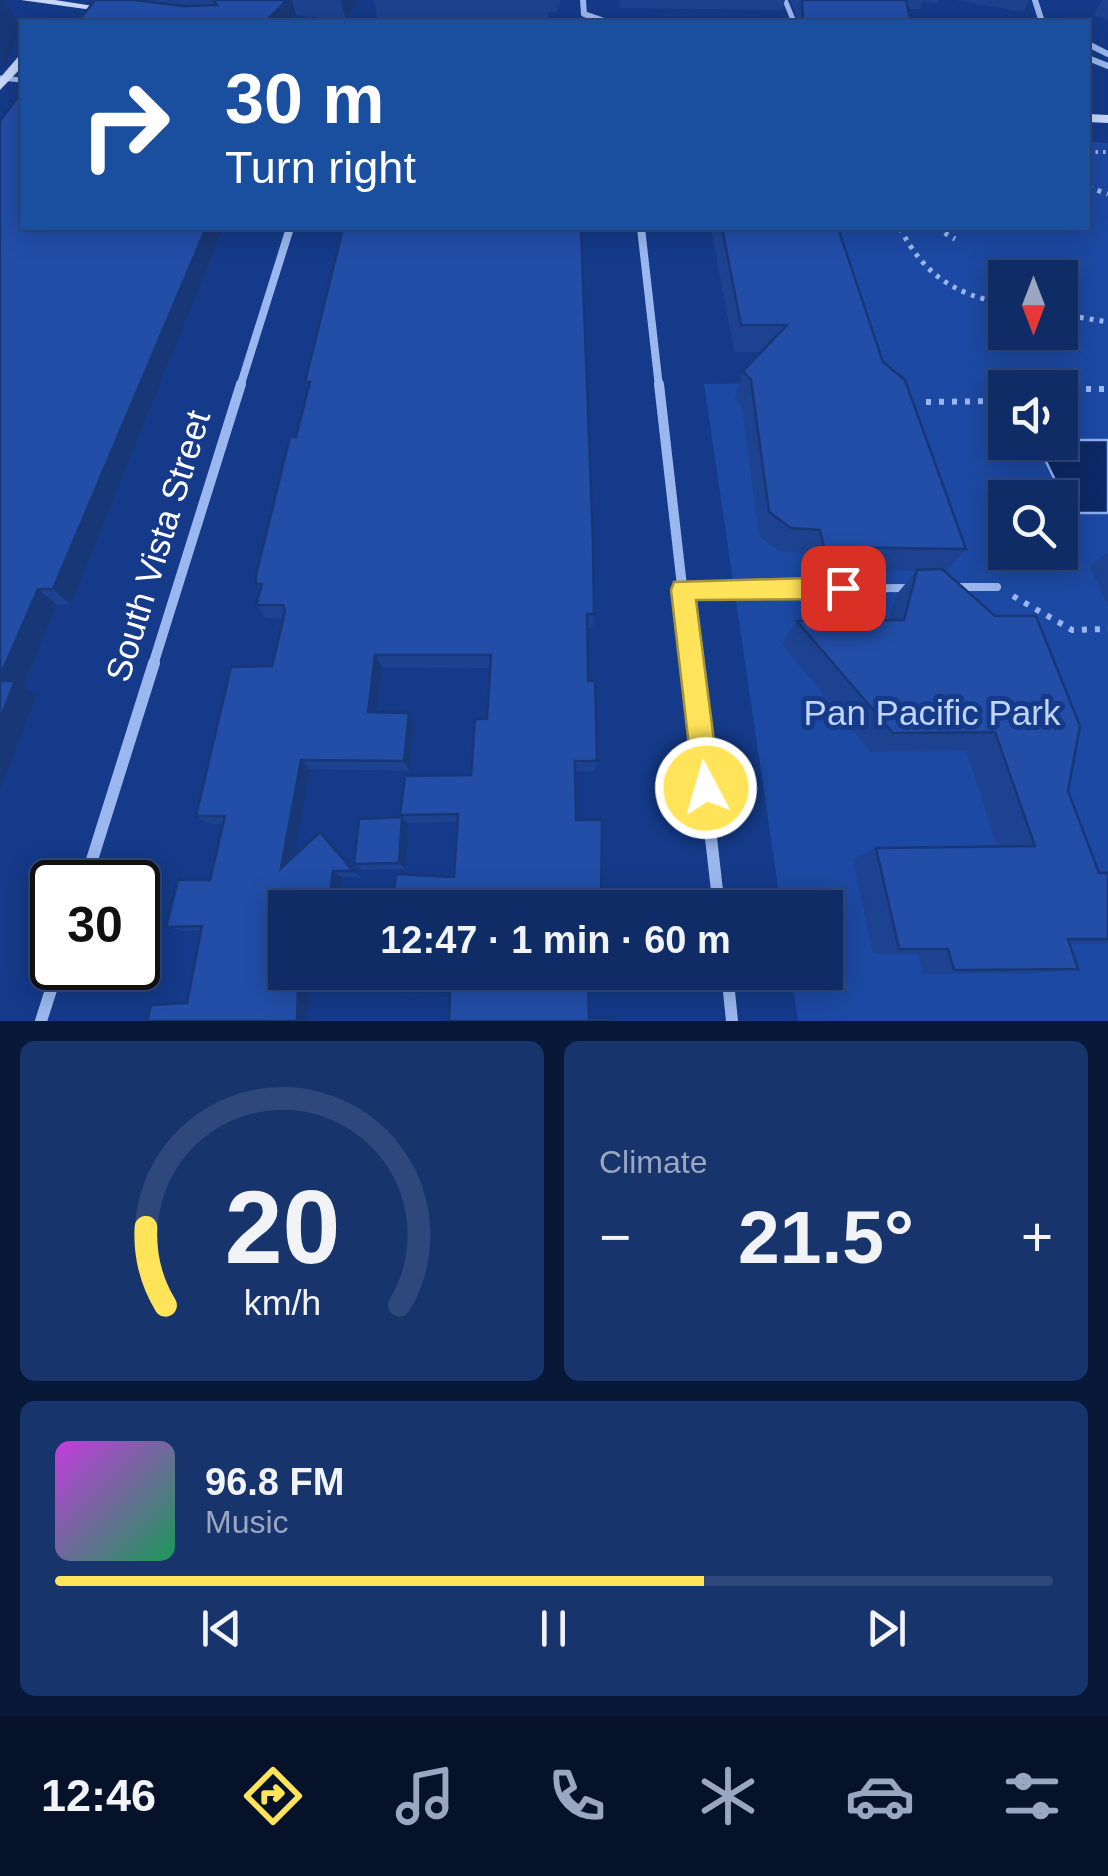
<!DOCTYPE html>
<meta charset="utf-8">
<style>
:root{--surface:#0f2c67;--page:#18346d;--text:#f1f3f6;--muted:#9ba7c0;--line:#2f487b;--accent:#ffe359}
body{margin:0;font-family:Arial,sans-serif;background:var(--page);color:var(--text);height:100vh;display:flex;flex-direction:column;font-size:38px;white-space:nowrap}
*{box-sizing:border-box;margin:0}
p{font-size:32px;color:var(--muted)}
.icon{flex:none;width:55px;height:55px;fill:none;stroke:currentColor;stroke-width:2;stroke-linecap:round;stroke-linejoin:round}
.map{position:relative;height:1021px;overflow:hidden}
.drawer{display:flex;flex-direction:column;gap:20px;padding:20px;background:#081839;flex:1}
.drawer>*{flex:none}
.guide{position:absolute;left:20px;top:20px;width:1070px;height:210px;border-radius:0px;box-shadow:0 5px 25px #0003,0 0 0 2px var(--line);background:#1a4fa0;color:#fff;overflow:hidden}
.needle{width:65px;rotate:180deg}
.tools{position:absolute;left:988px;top:260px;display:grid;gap:20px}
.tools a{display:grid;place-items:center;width:90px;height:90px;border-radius:0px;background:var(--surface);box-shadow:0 5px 25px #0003,0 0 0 2px var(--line);font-size:50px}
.speed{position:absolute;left:30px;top:860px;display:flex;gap:20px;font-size:50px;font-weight:700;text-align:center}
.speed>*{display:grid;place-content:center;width:130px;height:130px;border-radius:50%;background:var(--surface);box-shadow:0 5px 25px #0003,0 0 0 2px var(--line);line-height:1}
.speed .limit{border:5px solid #111;border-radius:15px;background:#fff;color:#111}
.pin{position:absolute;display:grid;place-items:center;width:85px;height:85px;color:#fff;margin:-42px;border-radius:20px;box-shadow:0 5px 15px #0006}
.me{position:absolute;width:110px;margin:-55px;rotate:354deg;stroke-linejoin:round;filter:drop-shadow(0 0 8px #0008)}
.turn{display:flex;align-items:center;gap:35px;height:210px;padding:0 40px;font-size:45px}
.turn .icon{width:130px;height:130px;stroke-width:2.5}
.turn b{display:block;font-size:70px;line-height:85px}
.big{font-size:75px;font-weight:600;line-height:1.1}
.drawer .card{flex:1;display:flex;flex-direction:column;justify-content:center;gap:15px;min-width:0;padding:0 35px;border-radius:15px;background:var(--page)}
.drawer .dial{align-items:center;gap:0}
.dial svg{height:260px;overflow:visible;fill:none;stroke:var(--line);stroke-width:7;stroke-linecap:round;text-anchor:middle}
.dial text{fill:var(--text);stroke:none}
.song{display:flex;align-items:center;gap:30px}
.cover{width:120px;height:120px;border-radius:15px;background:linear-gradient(135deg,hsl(290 70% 55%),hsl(150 70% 35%))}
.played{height:10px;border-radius:5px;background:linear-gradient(90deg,var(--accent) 65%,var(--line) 65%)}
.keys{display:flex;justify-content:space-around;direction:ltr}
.heat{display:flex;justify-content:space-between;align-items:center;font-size:55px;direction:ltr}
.drawer .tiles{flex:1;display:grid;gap:20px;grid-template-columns:1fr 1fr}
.card:last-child{grid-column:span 2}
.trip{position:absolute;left:268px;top:890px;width:575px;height:100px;border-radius:0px;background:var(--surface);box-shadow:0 5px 25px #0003,0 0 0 2px var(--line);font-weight:600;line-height:100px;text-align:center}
.dock{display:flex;height:160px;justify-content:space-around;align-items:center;background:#061229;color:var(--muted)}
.dock .icon{width:70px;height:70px}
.dock .on{color:var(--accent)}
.dock b{font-size:45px;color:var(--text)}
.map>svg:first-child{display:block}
.green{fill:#1c49a3;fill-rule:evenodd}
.water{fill:#0d2866;stroke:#8db0f3;stroke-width:2.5}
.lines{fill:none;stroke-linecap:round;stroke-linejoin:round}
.path-far2{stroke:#9bb7ef;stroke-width:4;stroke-dasharray:2.5 5;stroke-linecap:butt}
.path-far1{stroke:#9bb7ef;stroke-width:5;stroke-dasharray:4 6;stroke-linecap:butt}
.path{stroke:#9bb7ef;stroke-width:6;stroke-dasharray:5 8;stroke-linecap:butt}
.lane-far1{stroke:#9bb7ef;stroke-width:5}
.lane{stroke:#9bb7ef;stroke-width:8}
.street-far3{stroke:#9bb7ef;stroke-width:6}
.street-far2{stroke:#9bb7ef;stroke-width:8}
.street-far1{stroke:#9bb7ef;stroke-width:10}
.street{stroke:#9bb7ef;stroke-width:12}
.secondary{fill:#c9d8fb;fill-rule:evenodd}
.wall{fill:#1d4390}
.shaded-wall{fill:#183776}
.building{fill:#224ea8;stroke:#183776;stroke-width:2.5}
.route{fill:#ffe359;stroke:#a6943a;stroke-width:2.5}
.labels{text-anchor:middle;stroke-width:10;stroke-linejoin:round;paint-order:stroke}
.street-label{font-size:35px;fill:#fff;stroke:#143a89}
.park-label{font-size:35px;fill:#c1d5fb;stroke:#143a89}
</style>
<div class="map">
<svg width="1108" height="1021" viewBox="0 0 1108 1021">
<rect width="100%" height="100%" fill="#143a89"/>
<path class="green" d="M 1088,141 L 1108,143 L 1108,1021 L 798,1021 L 791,973 L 825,972 L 825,908 L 781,907 L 704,384 L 878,381 L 823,228 L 1088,228 ZM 1005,278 L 1060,278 L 1060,332 L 1005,332 ZM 1005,388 L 1060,388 L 1060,442 L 1005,442 ZM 1005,498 L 1060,498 L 1060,552 L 1005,552 Z"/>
<polygon class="water" points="1060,440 1108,440 1108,513 1071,513 1037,443"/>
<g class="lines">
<polyline class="path-far2" points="1088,152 1108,152"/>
<g class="path-far1">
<polyline points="1088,187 1108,194"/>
<path d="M 900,228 C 924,275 954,294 1005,304"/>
<polyline points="936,228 955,239"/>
<polyline points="1060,314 1108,322"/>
</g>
<g class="path">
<polyline points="1060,389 1108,389"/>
<polyline points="926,402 1005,401"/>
<polyline points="1013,596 1072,630 1108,629"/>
</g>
<g class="lane-far1">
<polyline points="785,0 794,22"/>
<polyline points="0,78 22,80"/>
</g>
<g class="lane">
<polyline points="952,587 997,587"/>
<polyline points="683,590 908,588"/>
</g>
<g class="street-far3">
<polyline points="583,0 584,14 607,22"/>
<polyline points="1035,0 1042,22"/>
<polyline points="1022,22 1042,22"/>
<polyline points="1088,44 1108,54"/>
<polyline points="1088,58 1108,66"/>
</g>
<g class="street-far2">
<polyline points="641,228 659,387"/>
<polyline points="240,387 290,228"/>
</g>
<g class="street-far1">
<polyline points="659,384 691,665"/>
<polyline points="153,665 241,384"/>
</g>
<g class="street">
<polyline points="691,663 719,908"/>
<polyline points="85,882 154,663"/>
<polyline points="727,972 732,1021"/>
<polyline points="41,1021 58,968"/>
</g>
<g class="secondary">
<polygon points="21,0 55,0 119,10 114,13"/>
<polygon points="18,57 22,57 22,67 0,90 0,78"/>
<polygon points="1088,114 1108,115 1108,123 1088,122"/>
</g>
</g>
<g class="wall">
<polygon points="95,0 358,0 346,21 296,15"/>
<polygon points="374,0 560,0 560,5 557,5 557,12 548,12 548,22 378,22"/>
<polygon points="619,0 785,0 782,10 620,8"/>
<polygon points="790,0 939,0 937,4 923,1 920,9 908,9 911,22 794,22 796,14"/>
<polygon points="955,0 1029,0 1024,12"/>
<polygon points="1102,0 1108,0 1108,20 1094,15"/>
<polygon points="0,121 22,228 223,228 71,605 57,605 23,686 37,695 0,790"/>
<polygon points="343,228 581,228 593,543 594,614 593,628 587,628 588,681 595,681 597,761 595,771 575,771 576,820 602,820 601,908 392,908 396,874 454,877 458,822 407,823 405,869 362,870 354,864 359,819 402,817 400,815 405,776 471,775 475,719 487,719 490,668 382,667 376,713 409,713 414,724 410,771 310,769 295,855 320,832 329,839 361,877 342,877 338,908 285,908 285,972 588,972 589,1017 610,1018 610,1021 449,1021 450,993 309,990 308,1021 147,1021 151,1005 187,1003 201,930 183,931 166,927 178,880 210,880 223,824 210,824 196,816 231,667 272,666 283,619 266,618 256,605 260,590 256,584 256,575 290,437 296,437 308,390 305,382"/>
<polygon points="711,228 838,228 883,362 966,549 945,572 1068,791 1099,873 1108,873 1108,944 1069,944 1078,969 1038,973 923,974 918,954 873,954 853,859 876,848 997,846 966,750 871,752 782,644 797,621 889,620 896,595 916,571 811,570 807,554 779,551 759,536 742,407 735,398 743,371 761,352 734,352"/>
<polygon points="1105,554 1108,554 1108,602 1106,602 1090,566"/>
</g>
<g class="shaded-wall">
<polygon points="0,0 6,0 19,25 6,65 1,71"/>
<polygon points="287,0 292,0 296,15 289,22 265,22"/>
<polygon points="342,0 358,0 346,21 341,1"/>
<polygon points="206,228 223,228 71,605 53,589"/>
<polygon points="38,589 57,605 23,686 37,695 0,790 0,676"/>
<polygon points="375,655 382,667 375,723 368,712"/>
<polygon points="409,713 414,724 410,771 404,761"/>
<polygon points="301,760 310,769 292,874 281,868"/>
<polygon points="402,817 408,824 405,869 399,863"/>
<polygon points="320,832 329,839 361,877 353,871"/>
<polygon points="333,871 342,877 338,908 328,908"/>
<polygon points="298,989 309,990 308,1021 297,1021"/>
</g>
<g class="building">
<polygon points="95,0 134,0 183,6 217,5 213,0 287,0 265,22 78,22"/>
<polygon points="802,0 906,0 911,22 803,22"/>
<polygon points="22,92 22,228 206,228 53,589 38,589 0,676 0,121"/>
<polygon points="343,228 581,228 593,543 594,614 587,614 588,681 595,681 597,761 575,761 576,820 602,820 601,908 392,908 396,874 454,877 458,814 400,815 405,776 471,775 475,719 487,719 491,655 375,655 368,712 409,713 404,761 301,760 281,868 320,832 353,871 333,871 328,908 285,908 285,972 588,972 589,1018 610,1018 610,1021 449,1021 450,992 298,989 297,1021 147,1021 151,1005 187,1003 202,926 166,927 178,880 210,880 225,816 196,816 231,667 272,666 285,611 283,605 256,605 262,584 256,584 256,575 290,437 296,437 310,382 305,382"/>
<polygon points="722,228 838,228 883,362 905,380 966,549 824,547 820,530 791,528 769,512 751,380 743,371 787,325 741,325"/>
<polygon points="942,569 995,616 1036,616 1080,726 1068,791 1099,873 1108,873 1108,939 1068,939 1078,969 954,970 948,949 899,949 876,848 1035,846 995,732 893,733 797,621 904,620 917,570"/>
<polygon points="0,681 15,681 0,719"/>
<polygon points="402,817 399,863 354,864 359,819"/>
</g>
<polygon class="route" points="843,577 851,581 855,588 851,596 843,599 696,600 720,788 716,798 706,802 695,798 671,590 674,582"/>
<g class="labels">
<g class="street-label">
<text transform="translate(158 546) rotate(-73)" y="12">South Vista Street</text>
</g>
<g class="park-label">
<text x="932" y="725">Pan Pacific Park</text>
</g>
</g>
</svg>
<div class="tools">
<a><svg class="needle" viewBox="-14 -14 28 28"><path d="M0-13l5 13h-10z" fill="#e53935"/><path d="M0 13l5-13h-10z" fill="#9ba7c0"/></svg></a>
<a><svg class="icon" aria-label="sound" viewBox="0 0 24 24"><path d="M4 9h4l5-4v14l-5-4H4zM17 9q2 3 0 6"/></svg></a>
<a><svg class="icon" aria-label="search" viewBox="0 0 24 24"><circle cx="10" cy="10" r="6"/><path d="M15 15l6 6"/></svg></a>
</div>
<div class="speed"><div class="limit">30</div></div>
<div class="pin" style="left:843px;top:588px;background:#d93025"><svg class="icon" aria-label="arrive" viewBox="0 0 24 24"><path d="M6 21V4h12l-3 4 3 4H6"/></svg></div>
<svg class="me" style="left:706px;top:788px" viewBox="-20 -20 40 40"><circle r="17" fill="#ffe359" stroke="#fff" stroke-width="3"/><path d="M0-11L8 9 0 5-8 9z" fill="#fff"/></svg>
<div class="trip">12:47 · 1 min · 60 m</div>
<div class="guide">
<div class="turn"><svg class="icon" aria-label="right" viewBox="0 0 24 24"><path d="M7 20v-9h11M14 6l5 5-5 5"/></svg><div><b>30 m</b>Turn right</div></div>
</div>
</div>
<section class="drawer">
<div class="tiles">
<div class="card dial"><svg viewBox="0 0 100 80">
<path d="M14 69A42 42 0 1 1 86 69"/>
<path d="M14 69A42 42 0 0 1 8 45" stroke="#ffe359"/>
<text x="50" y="56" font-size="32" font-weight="700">20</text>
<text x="50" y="72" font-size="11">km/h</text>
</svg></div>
<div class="card"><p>Climate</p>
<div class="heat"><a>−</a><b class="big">21.5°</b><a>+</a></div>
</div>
<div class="card">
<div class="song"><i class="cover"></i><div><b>96.8 FM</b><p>Music</p></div></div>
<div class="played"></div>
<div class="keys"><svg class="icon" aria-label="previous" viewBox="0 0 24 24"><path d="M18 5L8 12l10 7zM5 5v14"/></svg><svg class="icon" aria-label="pause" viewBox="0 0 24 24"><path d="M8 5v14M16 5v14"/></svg><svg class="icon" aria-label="next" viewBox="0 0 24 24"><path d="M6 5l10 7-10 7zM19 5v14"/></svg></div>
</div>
</div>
</section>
<nav class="dock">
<b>12:46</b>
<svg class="icon on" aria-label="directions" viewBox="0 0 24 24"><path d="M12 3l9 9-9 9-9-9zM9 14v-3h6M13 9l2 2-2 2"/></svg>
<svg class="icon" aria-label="music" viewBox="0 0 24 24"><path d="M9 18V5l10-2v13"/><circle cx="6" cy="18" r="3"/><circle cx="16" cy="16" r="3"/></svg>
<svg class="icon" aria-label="phone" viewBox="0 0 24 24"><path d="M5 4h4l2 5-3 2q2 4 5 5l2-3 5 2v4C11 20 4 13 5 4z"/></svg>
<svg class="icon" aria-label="climate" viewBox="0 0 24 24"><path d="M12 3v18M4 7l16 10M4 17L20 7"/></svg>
<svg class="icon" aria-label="car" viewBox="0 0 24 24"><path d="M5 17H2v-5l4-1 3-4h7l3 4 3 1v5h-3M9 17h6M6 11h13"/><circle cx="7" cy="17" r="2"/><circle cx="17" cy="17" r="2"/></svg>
<svg class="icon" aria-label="filters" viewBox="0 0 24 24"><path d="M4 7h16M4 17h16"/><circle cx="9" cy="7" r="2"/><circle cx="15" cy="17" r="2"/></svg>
</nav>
